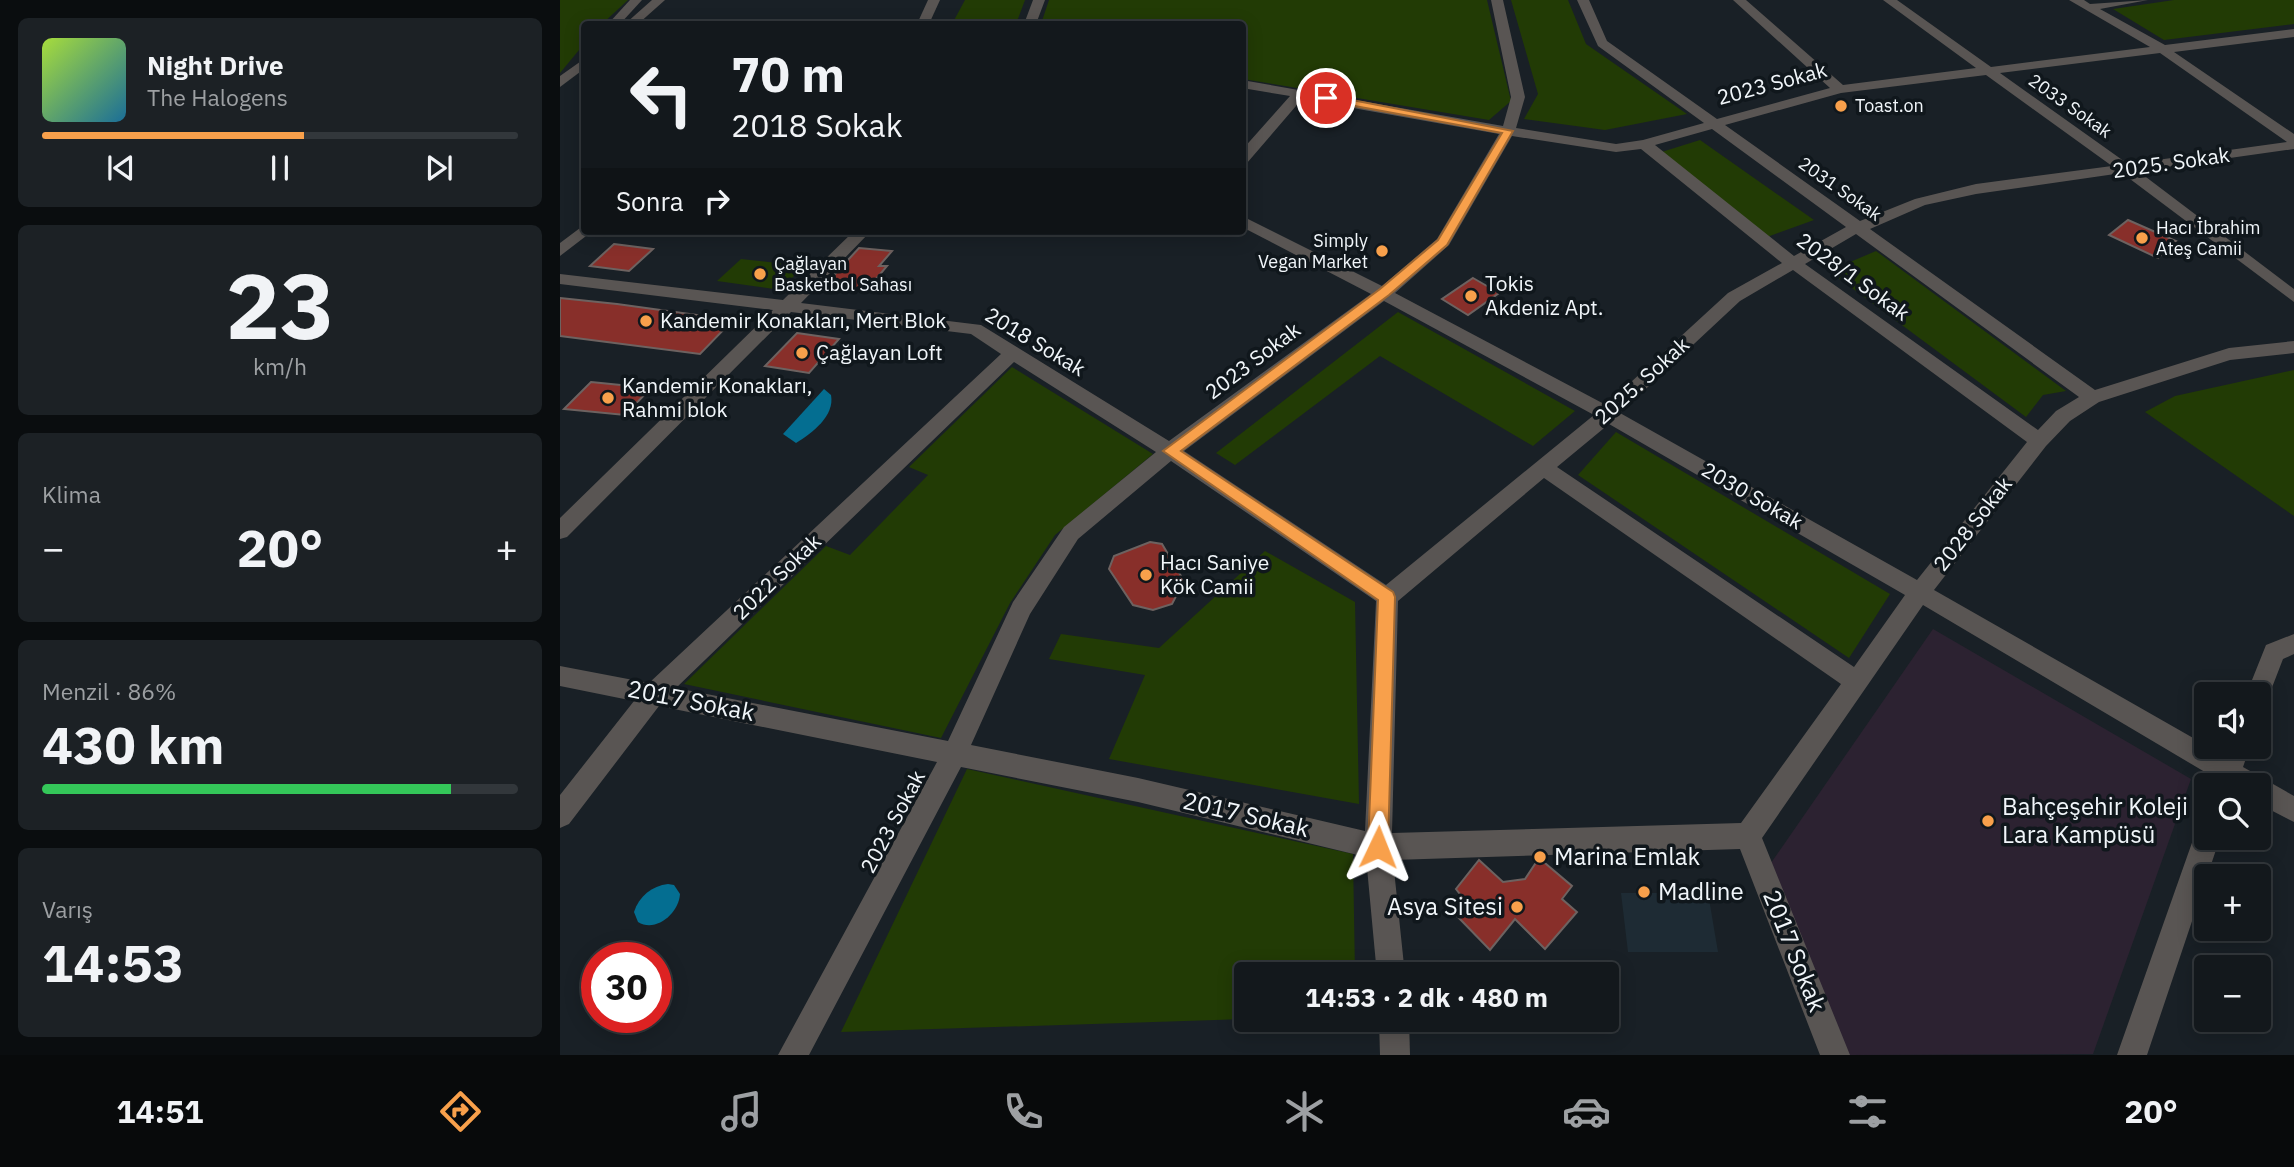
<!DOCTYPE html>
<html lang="tr">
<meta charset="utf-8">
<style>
:root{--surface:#13181c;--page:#1c2125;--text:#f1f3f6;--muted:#9da0a3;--line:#32373b;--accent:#f8a04b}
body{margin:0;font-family:"IBM Plex Sans",sans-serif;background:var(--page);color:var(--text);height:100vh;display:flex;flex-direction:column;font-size:26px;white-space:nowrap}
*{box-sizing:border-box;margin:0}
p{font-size:23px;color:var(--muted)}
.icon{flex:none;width:38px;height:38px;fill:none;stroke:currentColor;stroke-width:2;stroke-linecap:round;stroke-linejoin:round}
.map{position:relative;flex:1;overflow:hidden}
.panel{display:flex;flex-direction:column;gap:18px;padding:18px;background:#0a0d0f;width:560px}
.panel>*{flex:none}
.hud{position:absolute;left:21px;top:21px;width:665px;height:214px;border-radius:7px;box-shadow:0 4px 18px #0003,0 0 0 2px var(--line);background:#13181c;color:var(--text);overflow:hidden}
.fabs{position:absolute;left:1634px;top:682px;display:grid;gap:14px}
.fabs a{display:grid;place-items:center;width:77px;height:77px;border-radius:7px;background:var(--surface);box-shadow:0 4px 18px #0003,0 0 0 2px var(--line);font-size:35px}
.speed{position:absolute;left:21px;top:942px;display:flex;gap:14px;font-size:35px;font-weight:700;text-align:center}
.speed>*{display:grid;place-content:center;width:91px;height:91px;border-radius:50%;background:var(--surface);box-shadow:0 4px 18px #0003,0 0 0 2px var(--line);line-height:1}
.speed .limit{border:10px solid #d22;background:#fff;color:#111}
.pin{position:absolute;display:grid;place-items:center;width:60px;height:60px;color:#fff;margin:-30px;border:4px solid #fff;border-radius:50%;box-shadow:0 2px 7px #0007}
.me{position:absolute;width:77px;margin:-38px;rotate:2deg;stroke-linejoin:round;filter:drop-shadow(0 0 5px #0008)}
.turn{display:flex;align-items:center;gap:24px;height:147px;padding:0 35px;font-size:32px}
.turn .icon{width:91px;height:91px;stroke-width:2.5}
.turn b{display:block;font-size:49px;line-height:60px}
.then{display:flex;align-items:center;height:66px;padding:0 35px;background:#0003;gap:14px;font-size:26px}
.big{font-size:52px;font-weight:800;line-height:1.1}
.panel .widget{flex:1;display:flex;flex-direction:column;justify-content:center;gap:10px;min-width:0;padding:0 24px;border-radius:10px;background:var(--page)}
.panel .dial{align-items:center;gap:0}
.dial b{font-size:91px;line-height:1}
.song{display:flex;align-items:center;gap:21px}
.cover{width:84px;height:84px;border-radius:10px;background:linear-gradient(135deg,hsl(80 70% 55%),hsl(200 70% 35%))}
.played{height:7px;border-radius:4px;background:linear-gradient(90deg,var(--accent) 55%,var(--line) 55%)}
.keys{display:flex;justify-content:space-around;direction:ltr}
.heat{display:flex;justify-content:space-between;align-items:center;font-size:38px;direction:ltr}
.charge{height:10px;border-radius:5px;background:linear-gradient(90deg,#34c759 86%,var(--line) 0)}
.trip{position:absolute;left:674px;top:962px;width:385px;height:70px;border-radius:7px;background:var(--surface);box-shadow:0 4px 18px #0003,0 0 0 2px var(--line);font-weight:800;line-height:70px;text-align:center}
.tab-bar{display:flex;height:112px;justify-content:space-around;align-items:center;background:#080a0b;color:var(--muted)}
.tab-bar .icon{width:49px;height:49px}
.tab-bar .active{color:var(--accent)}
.tab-bar b{font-size:32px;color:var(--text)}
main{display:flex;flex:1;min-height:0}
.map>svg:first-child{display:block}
.built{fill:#1e2b34}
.education{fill:#2c2231}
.green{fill:#223b05}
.water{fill:#046e91}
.building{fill:#882f2a;stroke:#6d6260;stroke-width:2}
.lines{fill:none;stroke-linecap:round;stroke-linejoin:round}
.minor{fill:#595553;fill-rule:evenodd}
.tertiary{fill:#595553;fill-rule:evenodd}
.route{fill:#f8a04b;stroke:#a16831;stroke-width:2}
.poi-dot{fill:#f8a04b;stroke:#10171c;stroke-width:2.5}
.labels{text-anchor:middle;stroke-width:7;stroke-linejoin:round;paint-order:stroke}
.far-poi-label{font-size:18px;fill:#f1f6fa;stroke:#10171c;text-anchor:start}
.far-street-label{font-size:18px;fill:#f1f6fa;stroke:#10171c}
.street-label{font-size:21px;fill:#f1f6fa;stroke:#10171c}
.poi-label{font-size:21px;fill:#f1f6fa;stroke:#10171c;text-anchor:start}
.near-street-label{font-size:24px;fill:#f1f6fa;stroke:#10171c}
.near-poi-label{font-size:24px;fill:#f1f6fa;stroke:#10171c;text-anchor:start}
</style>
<main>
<section class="panel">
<div class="widget">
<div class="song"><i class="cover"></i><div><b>Night Drive</b><p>The Halogens</p></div></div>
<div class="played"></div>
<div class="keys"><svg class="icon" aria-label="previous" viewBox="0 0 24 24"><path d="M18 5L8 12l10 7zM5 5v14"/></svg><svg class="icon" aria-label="pause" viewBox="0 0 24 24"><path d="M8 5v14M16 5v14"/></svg><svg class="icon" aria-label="next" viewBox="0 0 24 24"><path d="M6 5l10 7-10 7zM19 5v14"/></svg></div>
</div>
<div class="widget dial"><b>23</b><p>km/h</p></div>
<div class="widget"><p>Klima</p>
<div class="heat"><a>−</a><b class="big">20°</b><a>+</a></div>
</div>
<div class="widget"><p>Menzil · 86%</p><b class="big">430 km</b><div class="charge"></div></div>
<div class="widget"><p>Varış</p><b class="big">14:53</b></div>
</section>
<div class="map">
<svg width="1734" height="1055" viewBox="0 0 1734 1055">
<rect width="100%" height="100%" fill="#192026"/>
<polygon class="built" points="1061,893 1148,893 1158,952 1068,952"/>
<polygon class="education" points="1373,629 1631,779 1533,1054 1288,1055 1211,863"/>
<g class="green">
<polygon points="0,0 68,0 42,24 24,24 24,44 0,73"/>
<polygon points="405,0 465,0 456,24 392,24"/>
<polygon points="489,0 927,0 951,101 929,120 683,79 682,24 481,24"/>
<polygon points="951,0 1008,0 1026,44 1127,114 1045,130 964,119 978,94"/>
<polygon points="1614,0 1734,0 1734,24 1604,40 1553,9"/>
<polygon points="1140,140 1254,220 1199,240 1092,155"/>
<polygon points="1316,251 1506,391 1483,395 1466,417 1269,271"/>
<polygon points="181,259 243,266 221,290 157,281"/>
<polygon points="838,312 1015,411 973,446 820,356 675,465 656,453"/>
<polygon points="452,367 593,454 495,535 450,603 381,738 124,684 266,546 290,555 368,475 349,467"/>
<polygon points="1734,370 1734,516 1585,412 1615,396"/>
<polygon points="1056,432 1330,594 1289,658 1018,475"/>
<polygon points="705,551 795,602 799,804 549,759 585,675 489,659 501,634 599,648"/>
<polygon points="407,769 793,854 795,975 686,975 686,1019 281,1032"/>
</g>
<g class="water">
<path d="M 264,389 L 271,395 C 275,416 252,433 236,443 L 223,434 Z"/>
<path d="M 108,884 L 114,885 L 120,894 C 119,913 96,933 78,922 L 74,912 C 79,896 92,886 108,884 Z"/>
</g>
<g class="building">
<polygon points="1568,220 1616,241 1598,258 1549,235"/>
<polygon points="54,244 93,249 69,271 30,266"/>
<polygon points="299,248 332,251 319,266 327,266 306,291 264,286"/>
<polygon points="913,278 939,293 908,315 882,299"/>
<polygon points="0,298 57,304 173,320 140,354 0,336"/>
<polygon points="237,333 279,339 249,373 205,366"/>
<polygon points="31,382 91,388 65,415 4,409"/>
<polygon points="590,542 602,544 624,581 612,604 593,610 573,605 549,569 554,556"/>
<polygon points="979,858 1012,886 1002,899 1017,912 985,949 955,919 930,950 897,916 906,902 896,889 919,860 943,882 965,879"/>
</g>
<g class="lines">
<g class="minor">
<polygon points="368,0 380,0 369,24 357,24"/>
<polygon points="473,0 485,0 476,24 464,24"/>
<path d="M 931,0 L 943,0 L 965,97 L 956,128 L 1056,144 L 1083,140 L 1144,123 L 1038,46 L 1017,0 L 1029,0 L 1047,41 L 1157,119 L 1270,88 L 1173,0 L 1186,0 L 1283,85 L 1416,68 L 1323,0 L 1337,0 L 1431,67 L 1590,47 L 1509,0 L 1524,0 L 1530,4 L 1588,0 L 1540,9 L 1605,45 L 1734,29 L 1734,37 L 1614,52 L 1734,134 L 1734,149 L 1578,171 L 1734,289 L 1734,302 L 1562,173 L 1416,194 L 1365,205 L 1310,229 L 1535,390 L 1669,348 L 1734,341 L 1734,353 L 1670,360 L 1539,402 L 1510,421 L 1486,446 L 1374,590 L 1663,755 L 1665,747 L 1690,747 L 1683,767 L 1734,796 L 1734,822 L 1699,804 L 1699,786 L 1653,786 L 1655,778 L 1363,605 L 1202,838 L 1290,1055 L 1260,1055 L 1180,849 L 833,860 L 845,975 L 817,975 L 806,857 L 578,802 L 401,767 L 249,1055 L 218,1055 L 377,762 L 99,706 L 9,824 L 0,828 L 0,795 L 74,701 L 0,686 L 0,666 L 89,683 L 441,354 L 411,334 L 231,312 L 7,537 L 0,539 L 0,518 L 213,310 L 0,284 L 0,274 L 223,300 L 294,231 L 311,231 L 241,303 L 421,325 L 609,441 L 811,294 L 682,227 L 682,216 L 822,286 L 877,239 L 939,134 L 742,99 L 687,163 L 682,164 L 682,150 L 730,96 L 682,88 L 682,80 L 943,126 L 951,97 ZM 1600,53 L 1727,142 L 1568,164 L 1440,73 ZM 1426,75 L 1552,166 L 1416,184 L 1355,199 L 1300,221 L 1165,125 L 1281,93 ZM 1152,129 L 1286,227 L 1234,256 L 1095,145 ZM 952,136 L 1056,152 L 1081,149 L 1222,263 L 1168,293 L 1046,405 L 835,293 L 889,245 ZM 1296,234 L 1519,397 L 1496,411 L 1478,430 L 1245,264 ZM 1233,270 L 1467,442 L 1357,580 L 1060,413 L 1180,301 ZM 824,301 L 1034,415 L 826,585 L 624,451 ZM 454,362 L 596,452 L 504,527 L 453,602 L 388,741 L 116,688 ZM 1049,424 L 1345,595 L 1294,667 L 997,467 ZM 611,461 L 816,601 L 805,831 L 578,778 L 411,745 L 470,614 L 518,539 ZM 984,478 L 1281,684 L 1181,823 L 832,833 L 838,601 Z"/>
<polygon points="24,225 24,231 31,231 30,233 0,256 0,243"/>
<polygon points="1734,634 1734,654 1723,659 1706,703 1699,705 1699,695 1686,695 1706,645"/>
<polygon points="1647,824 1647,838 1660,838 1587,1055 1557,1055 1634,837 1638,828"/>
<polygon points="819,1020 849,1020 850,1055 820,1055"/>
</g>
<g class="tertiary">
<polygon points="70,0 82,0 60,24 48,24"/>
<polygon points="92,0 105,0 78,24 65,24"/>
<polygon points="24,59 24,69 0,87 0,76"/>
</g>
</g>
<polygon class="route" points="766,95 953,131 887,245 829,295 621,451 833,592 835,597 828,847 825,854 818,857 810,854 808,847 818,600 603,451 820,289 878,240 942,133 762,100 761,98"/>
<g class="poi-dot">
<circle cx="1281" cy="106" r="7"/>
<circle cx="1582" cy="238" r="7"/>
<circle cx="822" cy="251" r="7"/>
<circle cx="200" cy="274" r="7"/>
<circle cx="911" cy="296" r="7"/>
<circle cx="86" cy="321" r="7"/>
<circle cx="242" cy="353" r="7"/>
<circle cx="48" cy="398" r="7"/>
<circle cx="586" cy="575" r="7"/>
<circle cx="1428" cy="821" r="7"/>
<circle cx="980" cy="857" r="7"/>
<circle cx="1084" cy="892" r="7"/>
<circle cx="957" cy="907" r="7"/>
</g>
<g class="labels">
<g class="far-poi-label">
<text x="1295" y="112">Toast.on</text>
<text x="1596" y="234">Hacı İbrahim<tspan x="1596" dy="21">Ateş Camii</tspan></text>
<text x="808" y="247" text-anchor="end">Simply<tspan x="808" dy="21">Vegan Market</tspan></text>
<text x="214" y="270">Çağlayan<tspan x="214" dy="21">Basketbol Sahası</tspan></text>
</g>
<g class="far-street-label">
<text transform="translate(1510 106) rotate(35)" y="6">2033 Sokak</text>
<text transform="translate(1280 189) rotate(35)" y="6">2031 Sokak</text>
</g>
<g class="street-label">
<text transform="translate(1212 84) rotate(-15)" y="7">2023 Sokak</text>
<text transform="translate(1611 163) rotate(-8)" y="7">2025. Sokak</text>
<text transform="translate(1293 277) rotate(36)" y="7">2028/1 Sokak</text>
<text transform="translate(475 342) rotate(31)" y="7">2018 Sokak</text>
<text transform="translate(693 361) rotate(-37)" y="7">2023 Sokak</text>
<text transform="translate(1082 381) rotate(-42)" y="7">2025. Sokak</text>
<text transform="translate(1192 496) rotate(30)" y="7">2030 Sokak</text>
<text transform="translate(1413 524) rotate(-52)" y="7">2028 Sokak</text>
<text transform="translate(217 577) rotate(-44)" y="7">2022 Sokak</text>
<text transform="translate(333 822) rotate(-62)" y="7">2023 Sokak</text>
</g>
<g class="poi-label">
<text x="925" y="291">Tokis<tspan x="925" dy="24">Akdeniz Apt.</tspan></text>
<text x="100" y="328">Kandemir Konakları, Mert Blok</text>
<text x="256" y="360">Çağlayan Loft</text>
<text x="62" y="393">Kandemir Konakları,<tspan x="62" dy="24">Rahmi blok</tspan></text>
<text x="600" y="570">Hacı Saniye<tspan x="600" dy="24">Kök Camii</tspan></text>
</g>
<g class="near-street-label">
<text transform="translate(131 701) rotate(11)" y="8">2017 Sokak</text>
<text transform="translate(686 815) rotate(13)" y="8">2017 Sokak</text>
<text transform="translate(1234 951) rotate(68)" y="8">2017 Sokak</text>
</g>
<g class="near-poi-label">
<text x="1442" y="815">Bahçeşehir Koleji<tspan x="1442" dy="28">Lara Kampüsü</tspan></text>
<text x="994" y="865">Marina Emlak</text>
<text x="1098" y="900">Madline</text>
<text x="943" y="915" text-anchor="end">Asya Sitesi</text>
</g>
</g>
</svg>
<div class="fabs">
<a><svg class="icon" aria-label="sound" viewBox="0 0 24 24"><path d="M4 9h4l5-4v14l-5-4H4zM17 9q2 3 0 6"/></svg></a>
<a><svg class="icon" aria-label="search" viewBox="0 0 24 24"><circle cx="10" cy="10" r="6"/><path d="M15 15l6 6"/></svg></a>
<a>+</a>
<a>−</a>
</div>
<div class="speed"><div class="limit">30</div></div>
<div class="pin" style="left:766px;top:98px;background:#d93025"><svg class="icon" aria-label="arrive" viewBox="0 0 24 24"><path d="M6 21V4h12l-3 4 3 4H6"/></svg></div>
<svg class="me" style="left:818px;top:847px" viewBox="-20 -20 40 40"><path d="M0-17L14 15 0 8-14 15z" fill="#f8a04b" stroke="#fff" stroke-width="4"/></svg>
<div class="trip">14:53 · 2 dk · 480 m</div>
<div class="hud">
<div class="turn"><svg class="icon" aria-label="left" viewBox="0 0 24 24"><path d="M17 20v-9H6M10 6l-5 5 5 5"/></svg><div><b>70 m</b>2018 Sokak</div></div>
<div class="then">Sonra<svg class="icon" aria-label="right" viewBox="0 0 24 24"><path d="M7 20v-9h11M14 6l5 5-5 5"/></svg></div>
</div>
</div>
</main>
<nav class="tab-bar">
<b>14:51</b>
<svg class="icon active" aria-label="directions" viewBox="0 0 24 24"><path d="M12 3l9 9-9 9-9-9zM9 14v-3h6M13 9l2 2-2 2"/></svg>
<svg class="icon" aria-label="music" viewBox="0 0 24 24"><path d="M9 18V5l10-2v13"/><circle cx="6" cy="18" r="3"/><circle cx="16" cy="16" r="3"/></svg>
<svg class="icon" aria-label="phone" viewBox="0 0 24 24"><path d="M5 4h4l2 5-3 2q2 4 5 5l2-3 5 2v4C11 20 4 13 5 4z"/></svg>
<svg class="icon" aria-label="climate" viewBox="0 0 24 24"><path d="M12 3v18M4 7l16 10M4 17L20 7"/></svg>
<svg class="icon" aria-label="car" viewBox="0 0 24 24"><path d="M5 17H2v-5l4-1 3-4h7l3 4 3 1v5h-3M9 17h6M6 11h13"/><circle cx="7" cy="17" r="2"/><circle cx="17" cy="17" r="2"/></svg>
<svg class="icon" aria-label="filters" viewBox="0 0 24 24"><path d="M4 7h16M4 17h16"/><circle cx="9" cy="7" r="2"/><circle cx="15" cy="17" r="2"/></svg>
<b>20°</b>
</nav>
